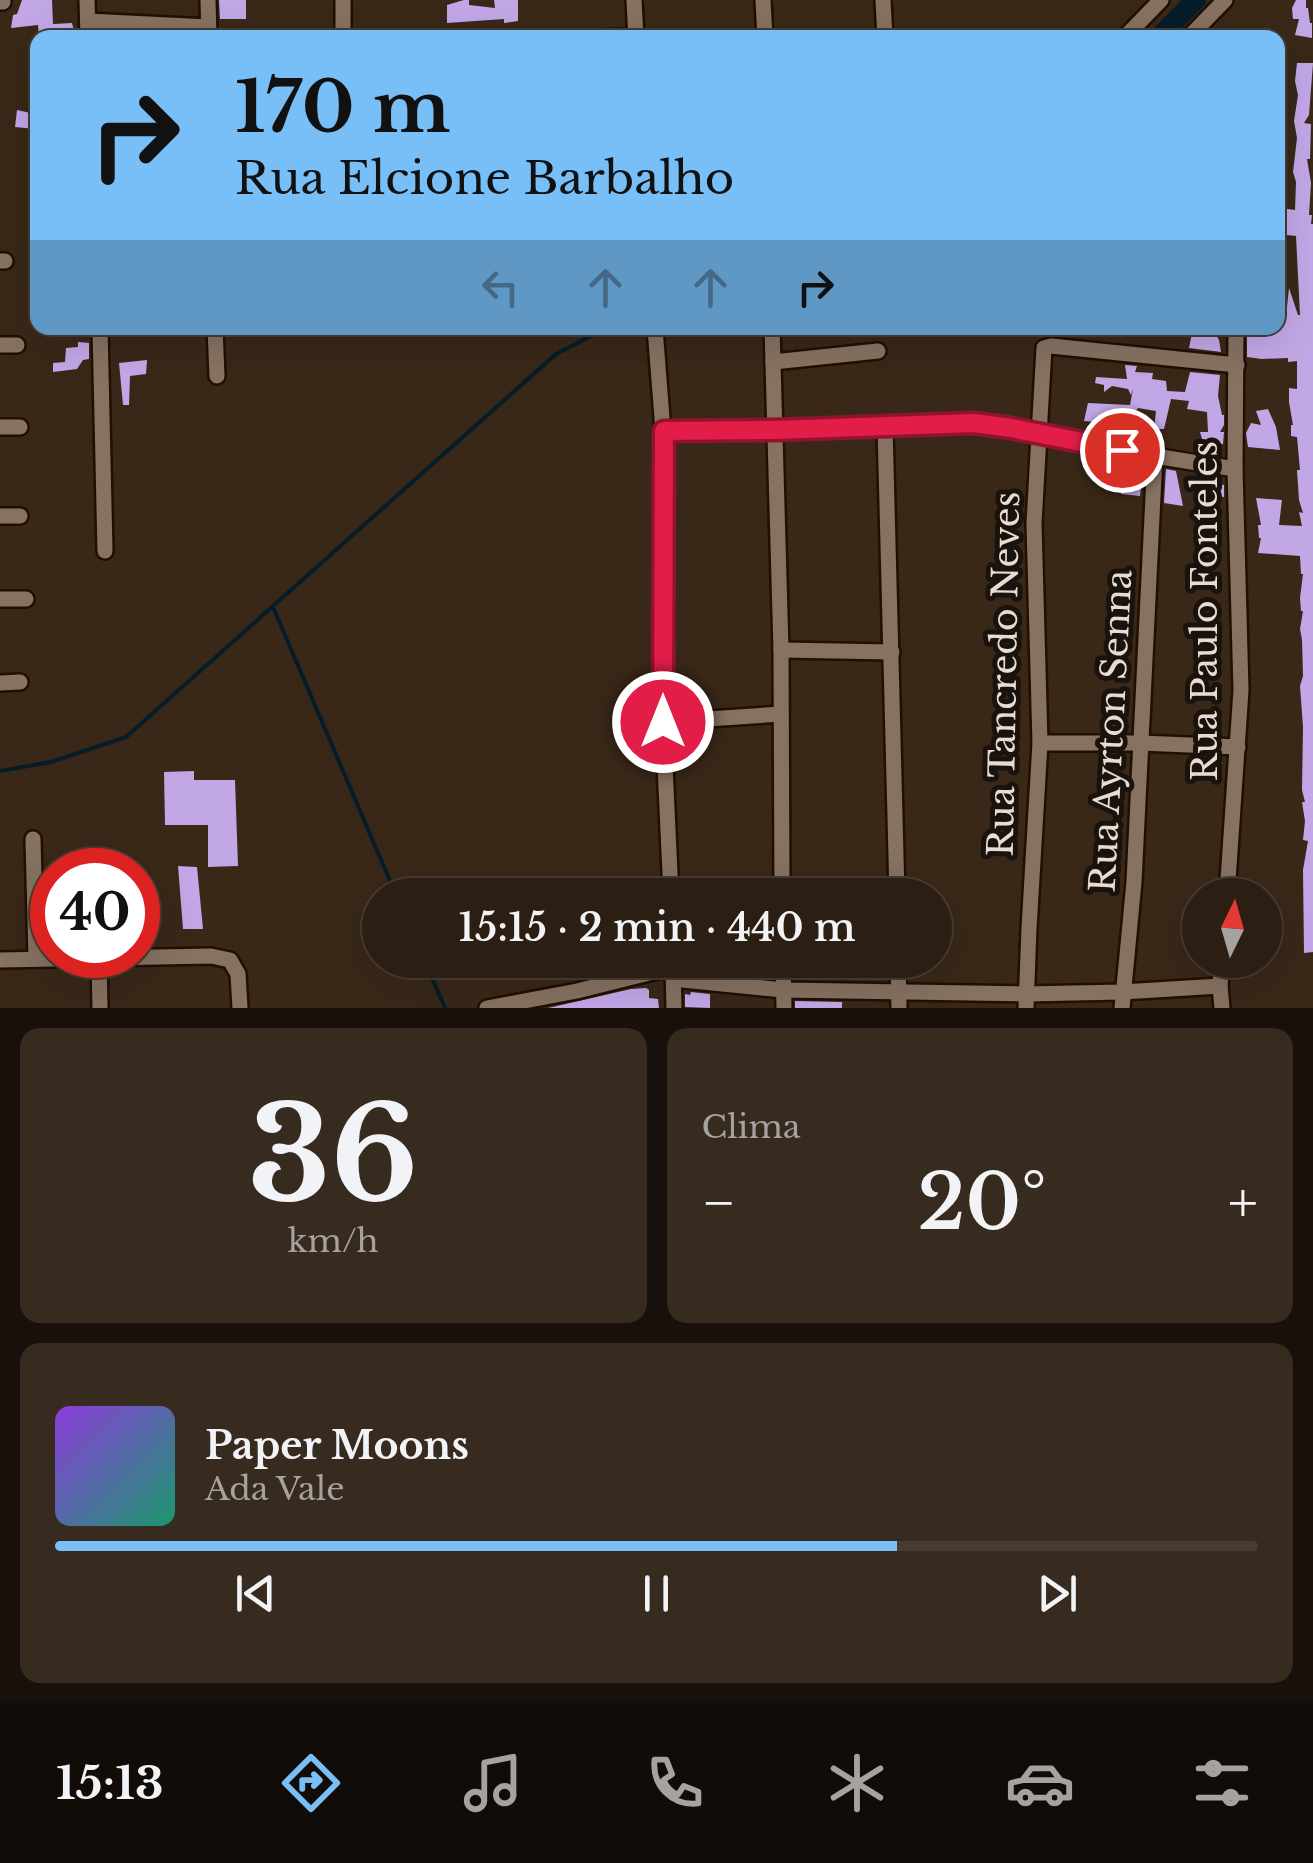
<!DOCTYPE html>
<html lang="pt">
<meta charset="utf-8">
<style>
:root{--surface:#2b1e12;--page:#372b20;--text:#f1f3f6;--muted:#a6a29f;--line:#473c32;--accent:#78bff7}
body{margin:0;font-family:"Libre Baskerville",serif;background:var(--page);color:var(--text);height:100vh;display:flex;flex-direction:column;font-size:38px;white-space:nowrap}
*{box-sizing:border-box;margin:0}
p{font-size:32px;color:var(--muted)}
.icon{flex:none;width:55px;height:55px;fill:none;stroke:currentColor;stroke-width:2;stroke-linecap:round;stroke-linejoin:round}
.map{position:relative;height:1008px;overflow:hidden}
.drawer{display:flex;flex-direction:column;gap:20px;padding:20px;background:#18100a;flex:1}
.drawer>*{flex:none}
.top-card{position:absolute;left:30px;top:30px;width:1255px;height:305px;border-radius:20px;box-shadow:0 10px 40px #0002,0 0 0 2px var(--line);background:#78bff7;color:#111;overflow:hidden}
.needle{width:65px;rotate:5deg}
.controls{position:absolute;left:1182px;top:878px;display:grid;gap:20px}
.controls a{display:grid;place-items:center;width:100px;height:100px;border-radius:50%;background:var(--surface);box-shadow:0 10px 40px #0002,0 0 0 2px var(--line);font-size:50px}
.speed{position:absolute;left:30px;top:848px;display:flex;gap:20px;font-size:50px;font-weight:700;text-align:center}
.speed>*{display:grid;place-content:center;width:130px;height:130px;border-radius:50%;background:var(--surface);box-shadow:0 10px 40px #0002,0 0 0 2px var(--line);line-height:1}
.speed .limit{border:15px solid #d22;background:#fff;color:#111}
.pin{position:absolute;display:grid;place-items:center;width:85px;height:85px;color:#fff;margin:-42px;border:5px solid #fff;border-radius:50%;box-shadow:0 2px 10px #0007}
.me{position:absolute;width:110px;margin:-55px;rotate:0deg;stroke-linejoin:round;filter:drop-shadow(0 0 8px #0008)}
.turn{display:flex;align-items:center;gap:35px;height:210px;padding:0 40px;font-size:45px}
.turn .icon{width:130px;height:130px;stroke-width:2.5}
.turn b{display:block;font-size:70px;line-height:85px}
.lanes{display:flex;align-items:center;height:95px;padding:0 40px;background:#0003;justify-content:center;gap:50px;direction:ltr}
.lanes .off{opacity:.35}
.big{font-size:75px;font-weight:600;line-height:1.1}
.drawer .tile{flex:1;display:flex;flex-direction:column;justify-content:center;gap:15px;min-width:0;padding:0 35px;border-radius:20px;background:var(--page)}
.drawer .dial{align-items:center;gap:0}
.dial b{font-size:130px;line-height:1}
.song{display:flex;align-items:center;gap:30px}
.cover{width:120px;height:120px;border-radius:15px;background:linear-gradient(135deg,hsl(270 70% 55%),hsl(160 70% 35%))}
.played{height:10px;border-radius:5px;background:linear-gradient(90deg,var(--accent) 70%,var(--line) 70%)}
.keys{display:flex;justify-content:space-around;direction:ltr}
.heat{display:flex;justify-content:space-between;align-items:center;font-size:55px;direction:ltr}
.drawer .tiles{flex:1;display:grid;gap:20px;grid-template-columns:1fr 1fr}
.tile:last-child{grid-column:span 2}
.trip{position:absolute;left:362px;top:878px;width:590px;height:100px;border-radius:50px;background:var(--surface);box-shadow:0 10px 40px #0002,0 0 0 2px var(--line);font-weight:600;line-height:100px;text-align:center}
.dock{display:flex;height:160px;justify-content:space-around;align-items:center;background:#110c07;color:var(--muted)}
.dock .icon{width:70px;height:70px}
.dock .selected{color:var(--accent)}
.dock b{font-size:45px;color:var(--text)}
.map>svg:first-child{display:block}
.lines{fill:none;stroke-linecap:round;stroke-linejoin:round}
.stream{stroke:#051d28;stroke-width:4}
.river{stroke:#051d28;stroke-width:20}
.building{fill:#c2a7e7}
.minor-casing{stroke:#201003;stroke-width:20}
.minor{stroke:#877261;stroke-width:15}
.route-casing{stroke:#92132f;stroke-width:25}
.route{stroke:#e11d48;stroke-width:18}
.labels{text-anchor:middle;stroke-width:10;stroke-linejoin:round;paint-order:stroke}
.street-label{font-size:35px;fill:#e7dbd2;stroke:#1a120c}
</style>
<div class="map">
<svg width="1313" height="1008" viewBox="0 0 1313 1008">
<rect width="100%" height="100%" fill="#392818"/>
<g class="lines">
<g class="stream">
<polyline points="273,607 396,895"/>
<polyline points="0,771 51,762 126,737 556,354 606,328"/>
<polyline points="424,960 445,1008"/>
</g>
<polyline class="river" points="1158,38 1196,0"/>
</g>
<g class="building">
<polygon points="22,0 52,0 53,24 72,23 74,31 39,37 38,25 11,28 13,15 17,14"/>
<polygon points="219,0 246,0 246,19 220,19"/>
<polygon points="464,0 469,0 469,5 495,8 494,0 518,0 518,21 504,23 504,19 447,23 447,5"/>
<polygon points="1296,0 1306,0 1306,8 1308,8 1310,23 1312,23 1312,38 1295,35 1299,19 1293,19 1292,8"/>
<polygon points="1297,63 1313,63 1309,115 1304,123 1311,124 1310,159 1307,159 1311,183 1309,215 1312,215 1311,224 1313,224 1313,952 1304,953 1303,870 1308,841 1303,840 1305,821 1302,802 1305,802 1302,790 1303,727 1300,686 1303,676 1302,640 1300,629 1303,611 1301,611 1300,598 1303,574 1301,574 1300,556 1258,553 1261,538 1259,538 1258,525 1261,525 1256,498 1282,500 1279,525 1302,526 1299,512 1303,513 1299,500 1297,470 1300,470 1297,437 1291,436 1291,425 1293,425 1289,402 1289,388 1297,389 1297,361 1288,362 1288,358 1262,359 1247,357 1247,329 1278,328 1278,308 1287,307 1289,288 1298,315 1300,315 1296,236 1278,234 1278,211 1280,211 1280,208 1295,210 1296,182 1293,172 1297,138 1294,121 1298,95 1295,81"/>
<polygon points="17,110 35,114 35,129 15,127"/>
<polygon points="1193,328 1212,328 1219,340 1221,352 1189,348"/>
<polygon points="78,342 89,343 89,359 83,360 77,369 53,372 53,363 65,362 66,348 78,347"/>
<polygon points="147,360 146,374 130,376 129,405 123,405 119,363"/>
<polygon points="1125,365 1137,366 1135,372 1153,373 1152,379 1166,381 1167,391 1185,392 1190,372 1220,375 1218,396 1222,415 1224,415 1224,425 1220,432 1224,432 1223,444 1203,442 1200,432 1208,432 1207,412 1187,409 1189,401 1171,399 1164,429 1154,429 1156,411 1138,408 1124,426 1114,423 1116,417 1096,418 1095,422 1084,421 1088,403 1130,405 1133,389 1131,395 1128,389 1112,386 1104,392 1104,385 1095,383 1096,377 1127,379"/>
<polygon points="1268,409 1276,427 1280,450 1248,447 1246,433 1251,423 1261,425 1256,411"/>
<polygon points="1102,457 1123,461 1122,473 1098,467"/>
<polygon points="1126,467 1143,468 1140,496 1121,494"/>
<polygon points="1166,469 1176,471 1183,506 1164,503"/>
<polygon points="1208,483 1224,485 1224,497 1209,495"/>
<polygon points="194,771 194,780 235,780 238,866 208,867 208,825 165,825 164,772"/>
<polygon points="178,866 197,867 203,929 183,929"/>
<polygon points="523,960 586,960 586,966 524,973"/>
<polygon points="646,988 649,990 649,998 658,999 659,1008 548,1008 631,989"/>
<polygon points="691,992 710,994 710,1008 685,1007 685,994 690,995"/>
<polygon points="795,1001 842,1002 842,1008 795,1008"/>
</g>
<g class="lines">
<g class="minor-casing">
<g id="minor">
<polyline points="87,0 88,38"/>
<polyline points="208,0 209,38"/>
<polyline points="343,0 343,38"/>
<polyline points="634,0 636,38"/>
<polyline points="763,0 765,38"/>
<polyline points="883,0 885,38"/>
<polyline points="0,2 3,2"/>
<polyline points="88,21 208,27"/>
<polyline points="580,38 636,37"/>
<polyline points="1124,38 1161,0"/>
<polyline points="1188,38 1225,0"/>
<polyline points="0,261 5,261"/>
<polyline points="100,328 105,551"/>
<polyline points="215,328 217,376"/>
<polyline points="655,328 663,431 663,722 671,895"/>
<polyline points="772,328 781,650 782,895"/>
<polyline points="0,345 17,345"/>
<polyline points="773,362 878,351"/>
<polyline points="0,427 20,427"/>
<polyline points="885,427 897,895"/>
<polyline points="663,431 774,430 973,423 1011,427 1155,456 1235,469"/>
<polyline points="0,516 20,516"/>
<polyline points="0,599 26,599"/>
<polyline points="781,650 892,652"/>
<polyline points="0,683 20,682"/>
<polyline points="663,722 781,714"/>
<polyline points="1040,743 1140,743 1238,747"/>
<polyline points="33,839 36,959"/>
<polyline points="1227,895 1241,690 1235,469 1236,328"/>
<polyline points="99,958 100,1008"/>
<polyline points="0,960 211,956 230,960 238,974 240,1008"/>
<polyline points="783,960 784,1008"/>
<polyline points="898,960 899,1008"/>
<polyline points="1222,960 1220,986 1222,1008"/>
<polyline points="673,969 674,1008"/>
<polyline points="673,979 783,990 1026,994 1122,992 1220,986"/>
<polyline points="487,1008 577,991 673,967"/>
<polyline points="1026,1008 1029,928 1040,743 1034,523 1044,348 1051,346 1237,365"/>
<polyline points="1122,1008 1134,882 1155,456"/>
</g>
</g>
<use href="#minor" class="minor"/>
</g>
<g class="lines">
<g class="route-casing">
<polyline id="route" points="663,722 664,431 774,430 974,423 1011,428 1122,450"/>
</g>
<use href="#route" class="route"/>
</g>
<g class="labels">
<g class="street-label">
<text transform="translate(1205 611) rotate(-90)" y="12">Rua Paulo Fonteles</text>
<text transform="translate(1004 674) rotate(-89)" y="12">Rua Tancredo Neves</text>
<text transform="translate(1111 731) rotate(-87)" y="12">Rua Ayrton Senna</text>
</g>
</g>
</svg>
<div class="controls">
<a><svg class="needle" viewBox="-14 -14 28 28"><path d="M0-13l5 13h-10z" fill="#e53935"/><path d="M0 13l5-13h-10z" fill="#a6a29f"/></svg></a>
</div>
<div class="speed"><div class="limit">40</div></div>
<div class="pin" style="left:1122px;top:450px;background:#d93025"><svg class="icon" aria-label="arrive" viewBox="0 0 24 24"><path d="M6 21V4h12l-3 4 3 4H6"/></svg></div>
<svg class="me" style="left:663px;top:722px" viewBox="-20 -20 40 40"><circle r="17" fill="#e11d48" stroke="#fff" stroke-width="3"/><path d="M0-11L8 9 0 5-8 9z" fill="#fff"/></svg>
<div class="trip">15:15 · 2 min · 440 m</div>
<div class="top-card">
<div class="turn"><svg class="icon" aria-label="right" viewBox="0 0 24 24"><path d="M7 20v-9h11M14 6l5 5-5 5"/></svg><div><b>170 m</b>Rua Elcione Barbalho</div></div>
<div class="lanes"><svg class="icon off" aria-label="left" viewBox="0 0 24 24"><path d="M17 20v-9H6M10 6l-5 5 5 5"/></svg><svg class="icon off" aria-label="ahead" viewBox="0 0 24 24"><path d="M12 20V5M6 11l6-6 6 6"/></svg><svg class="icon off" aria-label="ahead" viewBox="0 0 24 24"><path d="M12 20V5M6 11l6-6 6 6"/></svg><svg class="icon" aria-label="right" viewBox="0 0 24 24"><path d="M7 20v-9h11M14 6l5 5-5 5"/></svg></div>
</div>
</div>
<section class="drawer">
<div class="tiles">
<div class="tile dial"><b>36</b><p>km/h</p></div>
<div class="tile"><p>Clima</p>
<div class="heat"><a>−</a><b class="big">20°</b><a>+</a></div>
</div>
<div class="tile">
<div class="song"><i class="cover"></i><div><b>Paper Moons</b><p>Ada Vale</p></div></div>
<div class="played"></div>
<div class="keys"><svg class="icon" aria-label="previous" viewBox="0 0 24 24"><path d="M18 5L8 12l10 7zM5 5v14"/></svg><svg class="icon" aria-label="pause" viewBox="0 0 24 24"><path d="M8 5v14M16 5v14"/></svg><svg class="icon" aria-label="next" viewBox="0 0 24 24"><path d="M6 5l10 7-10 7zM19 5v14"/></svg></div>
</div>
</div>
</section>
<nav class="dock">
<b>15:13</b>
<svg class="icon selected" aria-label="directions" viewBox="0 0 24 24"><path d="M12 3l9 9-9 9-9-9zM9 14v-3h6M13 9l2 2-2 2"/></svg>
<svg class="icon" aria-label="music" viewBox="0 0 24 24"><path d="M9 18V5l10-2v13"/><circle cx="6" cy="18" r="3"/><circle cx="16" cy="16" r="3"/></svg>
<svg class="icon" aria-label="phone" viewBox="0 0 24 24"><path d="M5 4h4l2 5-3 2q2 4 5 5l2-3 5 2v4C11 20 4 13 5 4z"/></svg>
<svg class="icon" aria-label="climate" viewBox="0 0 24 24"><path d="M12 3v18M4 7l16 10M4 17L20 7"/></svg>
<svg class="icon" aria-label="car" viewBox="0 0 24 24"><path d="M5 17H2v-5l4-1 3-4h7l3 4 3 1v5h-3M9 17h6M6 11h13"/><circle cx="7" cy="17" r="2"/><circle cx="17" cy="17" r="2"/></svg>
<svg class="icon" aria-label="filters" viewBox="0 0 24 24"><path d="M4 7h16M4 17h16"/><circle cx="9" cy="7" r="2"/><circle cx="15" cy="17" r="2"/></svg>
</nav>
